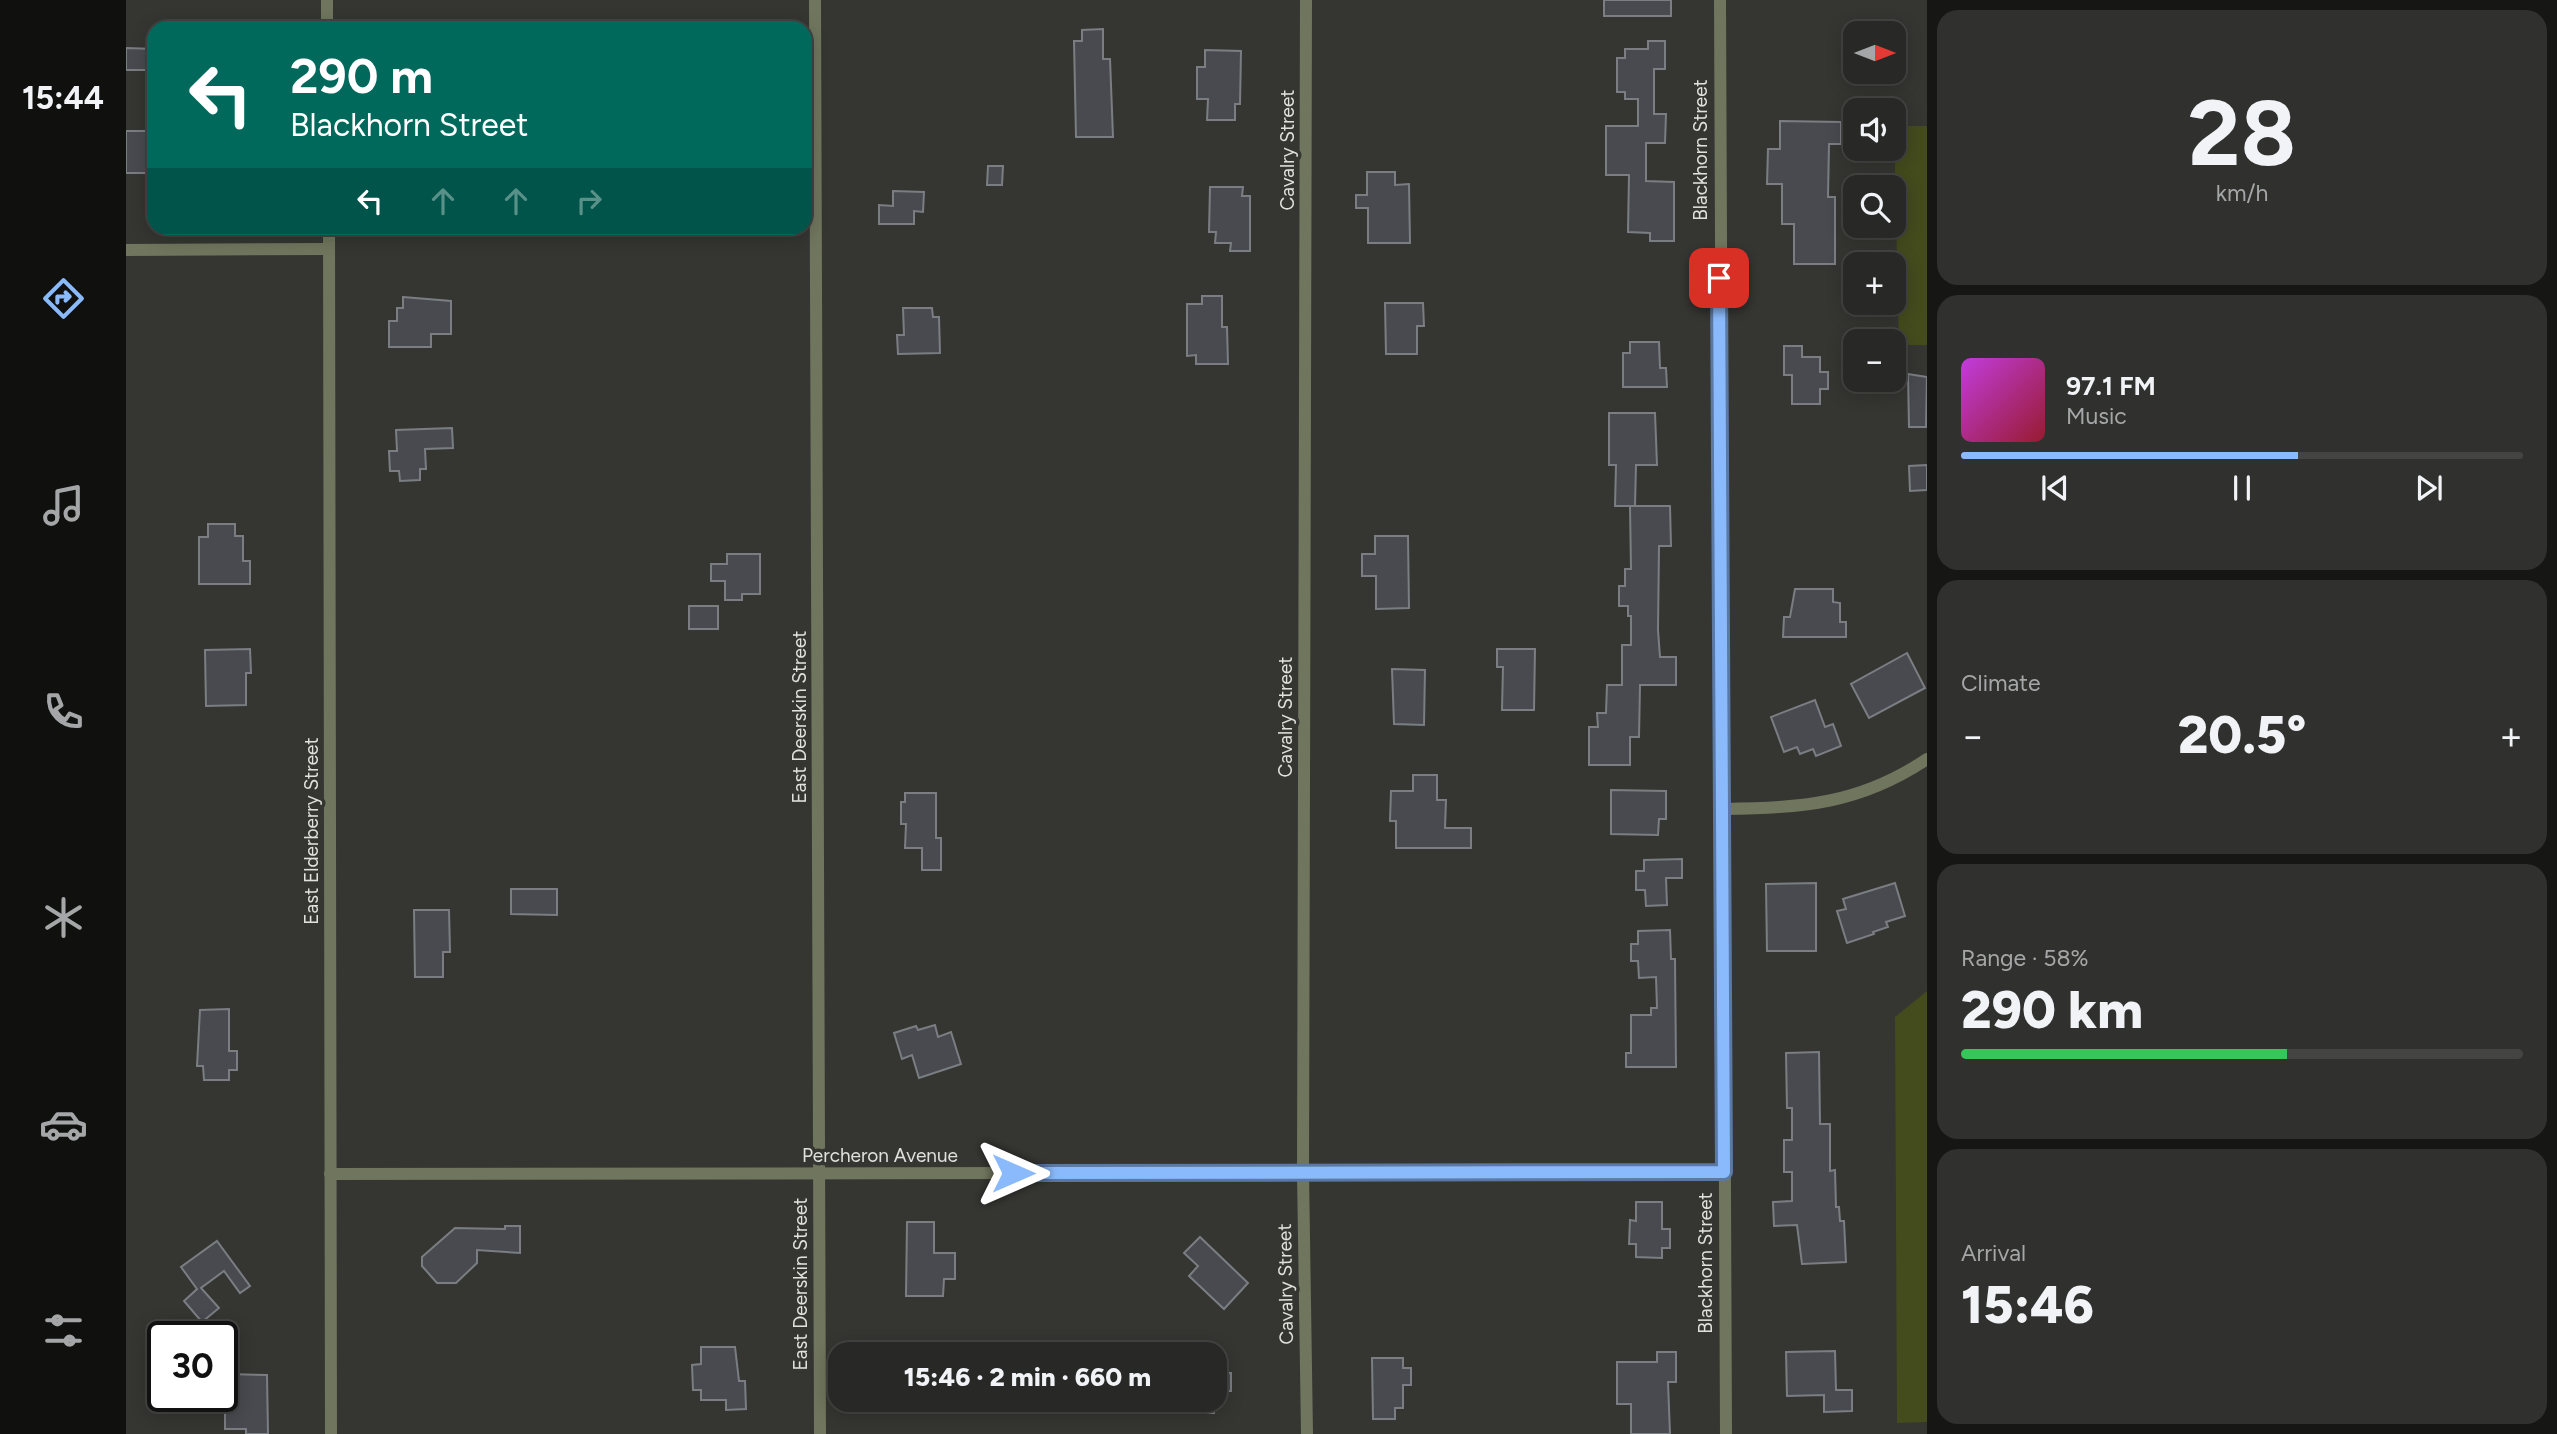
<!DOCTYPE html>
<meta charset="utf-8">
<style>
:root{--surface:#282826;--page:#30302e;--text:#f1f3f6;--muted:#a5a6a7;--line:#444443;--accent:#8bbafc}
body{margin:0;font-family:Figtree,sans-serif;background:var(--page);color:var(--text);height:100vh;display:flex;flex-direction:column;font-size:26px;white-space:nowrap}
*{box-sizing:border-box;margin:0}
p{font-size:23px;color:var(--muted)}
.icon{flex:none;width:38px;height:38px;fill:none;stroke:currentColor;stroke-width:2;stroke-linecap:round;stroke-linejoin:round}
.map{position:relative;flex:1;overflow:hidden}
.side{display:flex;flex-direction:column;gap:10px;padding:10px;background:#161615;width:630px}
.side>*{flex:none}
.hud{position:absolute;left:21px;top:21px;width:665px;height:214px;border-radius:21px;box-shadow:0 4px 18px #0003,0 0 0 2px var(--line);background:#00695c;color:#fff;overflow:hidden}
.needle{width:46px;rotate:90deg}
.fabs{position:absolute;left:1717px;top:21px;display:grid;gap:14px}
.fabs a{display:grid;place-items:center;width:63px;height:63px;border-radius:14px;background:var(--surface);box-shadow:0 4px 18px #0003,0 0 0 2px var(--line);font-size:35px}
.speed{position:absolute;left:21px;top:1321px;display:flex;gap:14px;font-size:35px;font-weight:700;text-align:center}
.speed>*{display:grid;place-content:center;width:91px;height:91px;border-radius:50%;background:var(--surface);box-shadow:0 4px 18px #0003,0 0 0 2px var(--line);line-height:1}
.speed .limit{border:4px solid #111;border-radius:10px;background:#fff;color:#111}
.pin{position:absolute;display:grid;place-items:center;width:60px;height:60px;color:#fff;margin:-30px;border-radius:14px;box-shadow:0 4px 10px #0006}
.me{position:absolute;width:77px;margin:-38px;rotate:90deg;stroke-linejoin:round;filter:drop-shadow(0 0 5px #0008)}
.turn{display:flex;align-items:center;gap:24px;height:147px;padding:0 28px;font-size:32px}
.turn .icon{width:91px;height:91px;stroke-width:2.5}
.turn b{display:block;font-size:49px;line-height:60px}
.lanes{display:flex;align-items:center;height:66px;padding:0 28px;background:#0003;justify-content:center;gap:35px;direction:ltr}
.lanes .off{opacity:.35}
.big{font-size:52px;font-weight:800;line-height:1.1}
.side .card{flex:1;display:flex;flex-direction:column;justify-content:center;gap:10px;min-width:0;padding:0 24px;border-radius:21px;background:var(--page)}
.side .dial{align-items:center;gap:0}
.dial b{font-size:91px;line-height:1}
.song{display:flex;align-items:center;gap:21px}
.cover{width:84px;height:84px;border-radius:10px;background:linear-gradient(135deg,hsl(290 70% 55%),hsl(350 70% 35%))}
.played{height:7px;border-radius:4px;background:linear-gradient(90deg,var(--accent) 60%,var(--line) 60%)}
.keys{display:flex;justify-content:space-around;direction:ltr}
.heat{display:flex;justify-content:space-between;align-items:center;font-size:38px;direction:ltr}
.charge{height:10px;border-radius:5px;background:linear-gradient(90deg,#34c759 58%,var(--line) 0)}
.trip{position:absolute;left:702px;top:1342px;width:399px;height:70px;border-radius:21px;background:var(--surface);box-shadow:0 4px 18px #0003,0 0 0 2px var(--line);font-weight:800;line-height:70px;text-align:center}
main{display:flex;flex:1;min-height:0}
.menu{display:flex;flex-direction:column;width:126px;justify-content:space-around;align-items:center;background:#10100f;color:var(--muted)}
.menu .icon{width:49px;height:49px}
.menu .selected{color:var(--accent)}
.menu b{font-size:32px;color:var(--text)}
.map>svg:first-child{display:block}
.green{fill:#444b1d}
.building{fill:#484a4f;stroke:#7a7e82;stroke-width:2}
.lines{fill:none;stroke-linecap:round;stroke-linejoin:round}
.minor{stroke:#70755d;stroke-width:12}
.route-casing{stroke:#5a79a4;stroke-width:18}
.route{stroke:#8bbafc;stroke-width:12}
.labels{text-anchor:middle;stroke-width:7;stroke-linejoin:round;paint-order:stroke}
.street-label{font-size:19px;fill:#e0e0dd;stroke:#353632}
</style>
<main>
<nav class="menu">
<b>15:44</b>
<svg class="icon selected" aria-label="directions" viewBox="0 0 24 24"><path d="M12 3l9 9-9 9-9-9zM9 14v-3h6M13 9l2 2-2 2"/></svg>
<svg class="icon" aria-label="music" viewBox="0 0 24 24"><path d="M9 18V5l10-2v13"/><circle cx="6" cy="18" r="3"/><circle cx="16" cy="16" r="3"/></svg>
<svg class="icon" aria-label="phone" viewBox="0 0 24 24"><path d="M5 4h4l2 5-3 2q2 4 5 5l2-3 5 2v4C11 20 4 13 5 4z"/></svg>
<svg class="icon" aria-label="climate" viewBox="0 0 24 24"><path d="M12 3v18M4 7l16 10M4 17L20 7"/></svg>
<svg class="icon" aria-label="car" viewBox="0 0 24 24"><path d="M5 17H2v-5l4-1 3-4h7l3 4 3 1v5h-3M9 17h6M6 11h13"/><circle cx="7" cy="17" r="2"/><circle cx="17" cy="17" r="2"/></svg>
<svg class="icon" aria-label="filters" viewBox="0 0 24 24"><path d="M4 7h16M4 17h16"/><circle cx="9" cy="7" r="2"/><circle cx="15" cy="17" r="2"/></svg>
</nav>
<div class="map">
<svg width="1801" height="1434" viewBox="0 0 1801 1434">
<rect width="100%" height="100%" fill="#353632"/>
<g class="green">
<polygon points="1768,126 1801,126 1801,345 1773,345"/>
<polygon points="1801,991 1801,1422 1771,1423 1769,1017"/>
</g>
<g class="building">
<rect x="1478" y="0" width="67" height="16"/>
<polygon points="977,29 977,59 984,59 987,137 950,137 948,41 956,41 956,30"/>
<polygon points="1522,41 1539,41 1539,69 1528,69 1528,114 1540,114 1539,143 1520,143 1520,181 1548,182 1548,241 1524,241 1524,233 1502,232 1503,175 1480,175 1480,126 1512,126 1512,99 1499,99 1499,92 1491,92 1491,58 1499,58 1499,49 1522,49"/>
<polygon points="0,48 28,49 28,70 0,70"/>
<polygon points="1079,50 1115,51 1114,104 1109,104 1109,120 1081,120 1082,99 1071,99 1071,67 1079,67"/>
<polygon points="1654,121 1715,122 1715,144 1703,144 1702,197 1709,197 1709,264 1668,264 1668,224 1656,224 1656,184 1641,184 1642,149 1654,149"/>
<rect x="0" y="131" width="24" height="42"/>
<polygon points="862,166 877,166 876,185 861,185"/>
<polygon points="1241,172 1269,172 1269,185 1283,184 1284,243 1242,243 1242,208 1230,208 1230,195 1241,195"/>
<polygon points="1084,187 1117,187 1116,196 1124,196 1124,251 1104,251 1105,243 1089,243 1090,232 1083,232"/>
<polygon points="767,191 798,192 797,212 788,211 788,224 753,224 753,205 767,206"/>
<polygon points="1076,296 1096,296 1096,327 1101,327 1102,364 1070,364 1070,355 1061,356 1061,304 1076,304"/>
<polygon points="277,297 325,301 325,334 305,334 305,347 263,347 263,321 271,321 271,308 277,308"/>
<polygon points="1259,303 1297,303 1298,326 1291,326 1291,354 1260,354"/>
<polygon points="777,308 806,308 807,317 813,317 814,353 772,354 771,335 778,335"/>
<polygon points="1504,342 1533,342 1534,368 1540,368 1541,387 1497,387 1497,353 1504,353"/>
<polygon points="1658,346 1676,346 1676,357 1694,357 1694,372 1702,372 1702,389 1694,389 1694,404 1666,404 1666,375 1658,375"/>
<polygon points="1782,374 1801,377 1800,427 1783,427"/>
<polygon points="1483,413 1529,413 1531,465 1510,465 1509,506 1544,506 1545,546 1533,546 1532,630 1534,657 1550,657 1550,685 1514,685 1513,737 1504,737 1504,765 1463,765 1463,727 1472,727 1471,713 1480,713 1481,685 1496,685 1496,645 1505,645 1505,616 1502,616 1502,606 1493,606 1493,586 1499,586 1499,569 1505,569 1504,506 1508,506 1489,506 1490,465 1483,465"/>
<polygon points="326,428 327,448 299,449 300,469 294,469 294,480 274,481 273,471 264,471 263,451 271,451 270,430"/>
<polygon points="1801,465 1801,490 1784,491 1783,466"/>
<polygon points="82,524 109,524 109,536 117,536 117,561 124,561 124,584 73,584 73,537 82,537"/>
<polygon points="1249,536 1282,536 1283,608 1250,609 1250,576 1236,576 1236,554 1249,554"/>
<polygon points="601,554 634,554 634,594 616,594 616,600 599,600 599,581 585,581 585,564 601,564"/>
<polygon points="1669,589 1707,589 1707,602 1714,603 1714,622 1720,622 1720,637 1657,637 1658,617 1664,617"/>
<rect x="563" y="606" width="29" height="23"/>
<polygon points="124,649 125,673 120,673 120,705 80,706 79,650"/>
<polygon points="1371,649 1409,649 1408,710 1376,710 1377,667 1371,667"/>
<polygon points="1781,653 1799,688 1743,718 1725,684"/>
<polygon points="1266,669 1299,670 1298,725 1268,724"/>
<polygon points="1689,700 1699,727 1707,724 1715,746 1690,756 1687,749 1674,754 1671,747 1658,752 1645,717"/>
<polygon points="1287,775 1311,775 1311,800 1320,800 1319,828 1345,828 1345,848 1270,848 1270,821 1264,821 1265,791 1287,791"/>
<polygon points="1485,790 1540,791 1540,819 1533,819 1532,835 1485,834"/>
<polygon points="779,793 810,793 810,838 815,838 815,870 796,870 796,848 779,848 780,824 775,824 775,802 779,802"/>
<polygon points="1556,859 1556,878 1540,878 1541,905 1520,906 1519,890 1510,890 1510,871 1518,871 1518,860"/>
<polygon points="1690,883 1690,951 1641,951 1640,884"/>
<polygon points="1769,883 1779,916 1760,922 1762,927 1747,932 1748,934 1721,943 1711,911 1720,909 1717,899"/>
<polygon points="385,889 431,889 431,915 385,914"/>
<polygon points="288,910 323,910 324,952 317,952 317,977 289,977"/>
<polygon points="1544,930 1545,959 1549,959 1550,1067 1500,1067 1500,1053 1505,1053 1505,1015 1525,1015 1525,1008 1531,1008 1530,977 1513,978 1512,961 1505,961 1505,944 1512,944 1512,931"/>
<polygon points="103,1009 103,1051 111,1051 111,1070 103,1070 103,1080 78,1080 77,1066 71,1066 74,1010"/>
<polygon points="809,1025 812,1037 825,1032 835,1064 793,1078 786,1055 776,1059 768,1033 790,1026 792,1030"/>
<polygon points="1693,1052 1694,1124 1704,1124 1704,1171 1709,1170 1710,1207 1713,1207 1714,1221 1718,1221 1720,1262 1676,1264 1671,1225 1648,1226 1647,1202 1666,1201 1666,1172 1658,1172 1658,1140 1666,1140 1666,1108 1661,1108 1660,1053"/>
<polygon points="1510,1202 1536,1202 1536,1229 1544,1229 1544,1248 1536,1248 1536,1258 1510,1257 1510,1244 1503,1244 1504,1220 1510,1221"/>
<polygon points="781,1222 808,1222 808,1253 829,1253 829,1279 818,1279 817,1296 780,1296"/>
<polygon points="379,1226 394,1226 394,1253 351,1250 351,1263 330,1283 311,1283 296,1266 296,1257 329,1228 379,1229"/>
<polygon points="1074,1237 1122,1283 1098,1309 1063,1276 1072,1266 1058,1253"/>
<polygon points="91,1241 124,1286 114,1293 98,1271 75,1288 93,1308 76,1322 58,1301 71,1289 55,1267"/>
<polygon points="575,1347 609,1347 613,1381 619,1381 620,1409 600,1410 600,1400 575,1400 575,1390 567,1390 566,1365 575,1364"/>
<polygon points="1709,1351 1710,1390 1726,1390 1726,1411 1698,1412 1698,1395 1661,1396 1660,1352"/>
<polygon points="1531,1352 1550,1352 1550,1382 1542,1382 1544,1434 1505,1434 1505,1404 1491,1404 1491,1362 1531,1362"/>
<polygon points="1246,1358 1277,1358 1277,1368 1285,1368 1285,1385 1277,1385 1277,1408 1269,1408 1269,1419 1247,1419"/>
<rect x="1088" y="1373" width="17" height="18"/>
<polygon points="99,1374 141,1375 142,1434 120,1434 120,1429 99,1429"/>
<rect x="1054" y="1400" width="34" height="13"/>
</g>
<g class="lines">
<g class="minor">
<polyline points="201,0 201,28"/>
<polyline points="689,0 694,1434"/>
<polyline points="1180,0 1177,1172 1181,1434"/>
<polyline points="1594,0 1600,1434"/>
<polyline points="203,228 205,1434"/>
<polyline points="0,250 203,249"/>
<path d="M 1598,809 C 1676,808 1734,804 1801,759"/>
<polyline points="204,1174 1598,1172"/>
</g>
</g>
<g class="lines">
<g class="route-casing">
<polyline id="route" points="887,1173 1598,1172 1593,278"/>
</g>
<use href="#route" class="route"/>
</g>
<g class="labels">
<g class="street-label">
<text transform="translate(1161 150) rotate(-90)" y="7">Cavalry Street</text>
<text transform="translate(1574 150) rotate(-90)" y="7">Blackhorn Street</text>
<text transform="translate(673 717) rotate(-90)" y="7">East Deerskin Street</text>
<text transform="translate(1159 717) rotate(-90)" y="7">Cavalry Street</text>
<text transform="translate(185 831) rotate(-90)" y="7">East Elderberry Street</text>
<text x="754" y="1162">Percheron Avenue</text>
<text transform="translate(1579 1263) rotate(-90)" y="7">Blackhorn Street</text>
<text transform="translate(674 1284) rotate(-90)" y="7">East Deerskin Street</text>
<text transform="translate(1159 1284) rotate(-91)" y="7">Cavalry Street</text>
</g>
</g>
</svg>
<div class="fabs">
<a><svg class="needle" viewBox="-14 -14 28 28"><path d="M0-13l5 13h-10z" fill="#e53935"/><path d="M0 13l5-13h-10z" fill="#a5a6a7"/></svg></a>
<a><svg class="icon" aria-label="sound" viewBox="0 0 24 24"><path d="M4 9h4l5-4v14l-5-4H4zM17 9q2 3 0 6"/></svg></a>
<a><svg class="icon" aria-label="search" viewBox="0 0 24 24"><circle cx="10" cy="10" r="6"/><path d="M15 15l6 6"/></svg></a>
<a>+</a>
<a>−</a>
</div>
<div class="speed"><div class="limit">30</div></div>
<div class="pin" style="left:1593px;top:278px;background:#d93025"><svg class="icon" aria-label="arrive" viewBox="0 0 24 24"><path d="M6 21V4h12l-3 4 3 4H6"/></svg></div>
<svg class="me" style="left:887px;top:1173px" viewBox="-20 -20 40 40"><path d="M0-17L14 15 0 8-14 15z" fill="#8bbafc" stroke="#fff" stroke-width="4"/></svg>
<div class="trip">15:46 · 2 min · 660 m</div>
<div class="hud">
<div class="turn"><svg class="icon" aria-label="left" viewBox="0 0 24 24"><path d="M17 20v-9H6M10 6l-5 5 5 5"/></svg><div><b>290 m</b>Blackhorn Street</div></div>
<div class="lanes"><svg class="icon" aria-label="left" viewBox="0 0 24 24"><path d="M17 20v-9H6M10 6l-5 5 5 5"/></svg><svg class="icon off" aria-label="ahead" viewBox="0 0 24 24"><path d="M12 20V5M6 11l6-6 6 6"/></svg><svg class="icon off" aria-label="ahead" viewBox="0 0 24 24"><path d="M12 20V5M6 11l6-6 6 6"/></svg><svg class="icon off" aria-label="right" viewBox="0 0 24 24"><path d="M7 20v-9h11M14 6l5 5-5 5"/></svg></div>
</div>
</div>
<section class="side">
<div class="card dial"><b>28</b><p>km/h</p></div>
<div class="card">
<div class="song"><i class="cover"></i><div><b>97.1 FM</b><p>Music</p></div></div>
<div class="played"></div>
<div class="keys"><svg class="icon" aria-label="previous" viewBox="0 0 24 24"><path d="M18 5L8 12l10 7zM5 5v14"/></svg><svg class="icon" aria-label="pause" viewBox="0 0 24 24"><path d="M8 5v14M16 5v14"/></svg><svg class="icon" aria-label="next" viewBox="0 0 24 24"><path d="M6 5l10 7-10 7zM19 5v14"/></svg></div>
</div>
<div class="card"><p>Climate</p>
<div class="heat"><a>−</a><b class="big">20.5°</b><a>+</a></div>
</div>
<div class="card"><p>Range · 58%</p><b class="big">290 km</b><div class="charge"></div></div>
<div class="card"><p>Arrival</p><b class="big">15:46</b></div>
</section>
</main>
